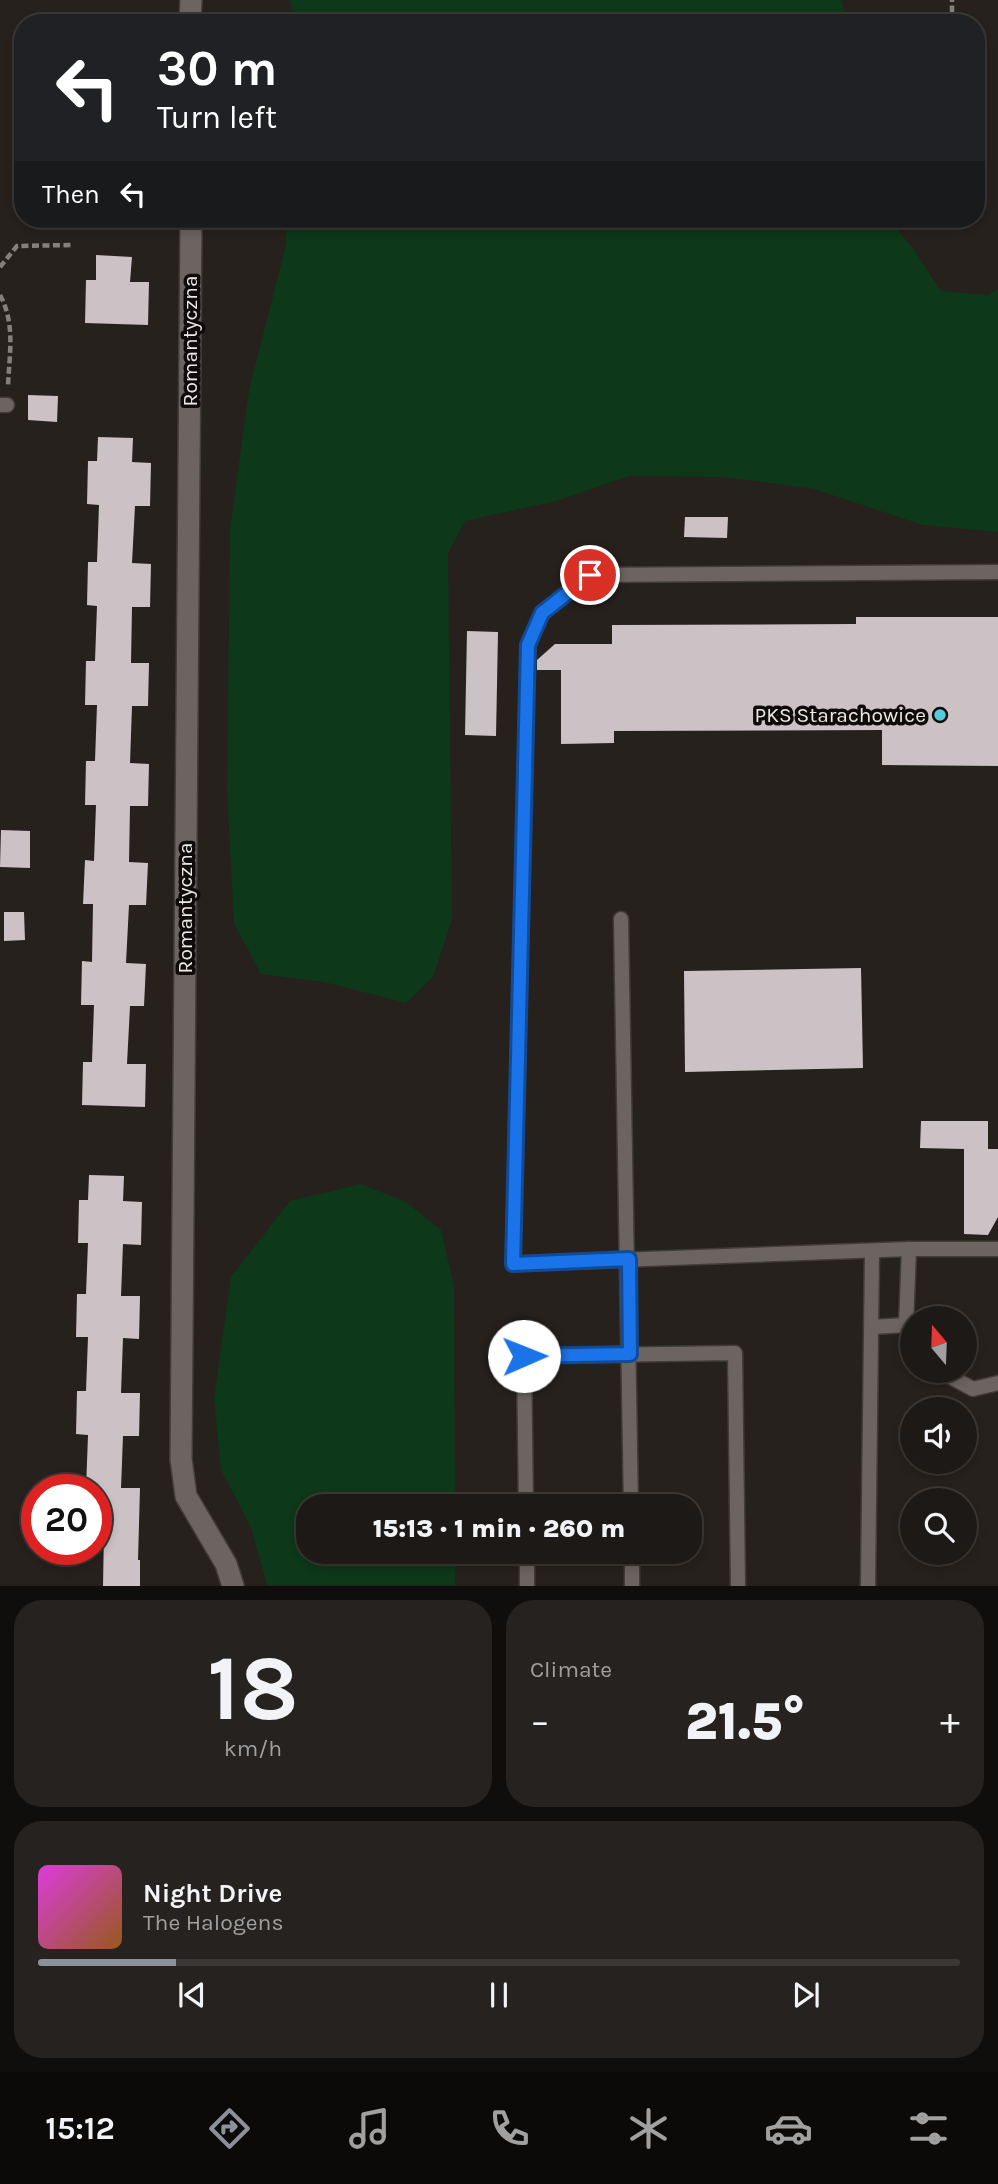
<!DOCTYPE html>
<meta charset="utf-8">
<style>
:root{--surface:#1d1916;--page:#25221f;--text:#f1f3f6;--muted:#a0a0a1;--line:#3b3835;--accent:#8c9099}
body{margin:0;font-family:Karla,sans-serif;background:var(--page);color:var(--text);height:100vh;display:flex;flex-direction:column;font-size:26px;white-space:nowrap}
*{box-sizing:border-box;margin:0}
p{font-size:23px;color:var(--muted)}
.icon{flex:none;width:38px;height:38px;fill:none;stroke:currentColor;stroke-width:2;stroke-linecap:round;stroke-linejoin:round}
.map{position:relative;height:1586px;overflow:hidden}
.sheet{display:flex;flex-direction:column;gap:14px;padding:14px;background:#100e0c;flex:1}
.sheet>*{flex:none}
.hud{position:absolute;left:14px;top:14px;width:971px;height:214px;border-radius:28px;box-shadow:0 4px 10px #0003,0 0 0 2px var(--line);background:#202124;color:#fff;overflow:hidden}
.needle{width:46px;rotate:341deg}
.buttons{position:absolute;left:900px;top:1306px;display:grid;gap:14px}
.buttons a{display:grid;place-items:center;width:77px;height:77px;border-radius:50%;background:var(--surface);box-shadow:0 4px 10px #0003,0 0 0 2px var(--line);font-size:35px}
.speed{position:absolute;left:21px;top:1474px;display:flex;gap:14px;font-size:35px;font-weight:700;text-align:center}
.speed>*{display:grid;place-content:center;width:91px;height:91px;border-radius:50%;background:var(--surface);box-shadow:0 4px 10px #0003,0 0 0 2px var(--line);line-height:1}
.speed .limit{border:10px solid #d22;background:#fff;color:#111}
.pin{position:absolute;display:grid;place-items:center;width:60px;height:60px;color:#fff;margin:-30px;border:4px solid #fff;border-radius:50%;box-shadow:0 2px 7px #0007}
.me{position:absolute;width:77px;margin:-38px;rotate:89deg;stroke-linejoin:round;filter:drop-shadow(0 0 5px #0008)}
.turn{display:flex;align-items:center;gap:24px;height:147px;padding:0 28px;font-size:32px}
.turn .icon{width:91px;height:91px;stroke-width:2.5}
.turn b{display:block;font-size:49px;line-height:60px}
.then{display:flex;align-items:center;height:66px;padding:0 28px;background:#0003;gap:14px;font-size:26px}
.big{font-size:52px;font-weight:800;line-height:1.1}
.sheet .card{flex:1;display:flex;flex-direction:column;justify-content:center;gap:10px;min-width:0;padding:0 24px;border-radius:28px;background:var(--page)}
.sheet .dial{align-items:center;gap:0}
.dial b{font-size:91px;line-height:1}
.song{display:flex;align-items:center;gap:21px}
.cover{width:84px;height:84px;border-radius:10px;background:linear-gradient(135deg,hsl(300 70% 55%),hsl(30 70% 35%))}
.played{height:7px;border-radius:4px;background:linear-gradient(90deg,var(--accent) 15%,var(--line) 15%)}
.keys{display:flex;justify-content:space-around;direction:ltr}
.heat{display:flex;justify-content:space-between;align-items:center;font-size:38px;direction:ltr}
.sheet .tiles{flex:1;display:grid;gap:14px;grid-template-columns:1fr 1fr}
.card:last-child{grid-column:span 2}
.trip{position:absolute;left:296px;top:1494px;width:406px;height:70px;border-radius:28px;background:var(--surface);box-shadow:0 4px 10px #0003,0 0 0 2px var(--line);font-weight:800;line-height:70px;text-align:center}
.tabs{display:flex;height:112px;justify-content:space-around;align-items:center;background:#0c0a09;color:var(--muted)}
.tabs .icon{width:49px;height:49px}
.tabs .selected{color:var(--accent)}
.tabs b{font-size:32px;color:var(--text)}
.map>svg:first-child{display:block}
.green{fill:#0d381a}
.building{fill:#ccc2c6}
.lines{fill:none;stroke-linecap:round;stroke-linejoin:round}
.lane-casing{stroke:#403c39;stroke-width:17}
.street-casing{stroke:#403c39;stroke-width:24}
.path{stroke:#85807c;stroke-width:4.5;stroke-dasharray:7 3.5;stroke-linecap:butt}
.lane{stroke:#6c6460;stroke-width:14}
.street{stroke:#6c6460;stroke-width:21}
.route-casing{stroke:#114b97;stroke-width:18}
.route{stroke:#1a73e8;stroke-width:12}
.poi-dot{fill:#54cadc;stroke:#0e0b0a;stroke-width:2.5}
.labels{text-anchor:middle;stroke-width:7;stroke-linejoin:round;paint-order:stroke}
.street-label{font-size:21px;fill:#ece8e5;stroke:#0e0b0a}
.poi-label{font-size:21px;fill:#ece8e5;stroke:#0e0b0a;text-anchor:end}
</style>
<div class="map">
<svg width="998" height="1586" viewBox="0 0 998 1586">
<rect width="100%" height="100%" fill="#27211d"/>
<g class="green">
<polygon points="290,0 841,0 848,23 295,23"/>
<polygon points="287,219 888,219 912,247 941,291 988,295 998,289 998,532 923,525 814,489 724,477 629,476 556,501 465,521 448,553 452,919 433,977 406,1003 324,982 261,974 234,923 227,791 230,530 249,390 286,245"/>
<polygon points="361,1184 406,1202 441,1230 454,1286 455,1507 308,1507 308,1552 455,1552 455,1585 267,1585 251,1527 221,1470 214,1399 231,1277 290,1201"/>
</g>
<g class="building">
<polygon points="96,255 132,257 130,282 149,282 148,325 85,323 86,280 96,280"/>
<polygon points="28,395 58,396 57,422 28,420"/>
<polygon points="98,437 133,438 132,462 151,463 150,506 135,506 132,563 151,564 150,607 132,607 131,663 149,663 148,706 132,706 130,763 149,764 148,806 130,806 129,862 148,863 146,905 129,905 126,963 146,964 144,1006 130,1006 127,1064 146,1064 145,1107 82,1105 83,1062 92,1062 94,1005 81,1005 82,961 92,962 93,904 83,904 85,860 94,861 96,805 85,805 86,761 95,761 97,705 85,705 86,661 95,661 97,606 87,605 88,562 97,562 99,505 87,504 88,461 97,461"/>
<polygon points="685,517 728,517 727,538 684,537"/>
<polygon points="856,617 998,617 998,766 882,765 882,730 614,731 614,743 561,744 561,670 537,670 537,660 555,644 612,644 612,625 856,624"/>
<polygon points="467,631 498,632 496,736 465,735"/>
<polygon points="1,830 30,831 30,868 0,867"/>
<polygon points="4,912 24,912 25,940 4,941"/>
<polygon points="861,968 863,1068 685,1072 684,971"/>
<polygon points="921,1121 988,1121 988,1149 998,1149 998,1217 988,1235 964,1234 964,1149 920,1148"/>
<polygon points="89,1175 124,1176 123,1201 142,1202 141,1245 123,1244 121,1296 140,1296 139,1339 123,1338 121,1393 140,1393 139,1436 123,1436 121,1488 140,1488 138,1560 140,1560 140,1586 103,1586 104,1530 96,1530 96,1489 86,1489 88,1435 76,1434 77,1391 86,1391 88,1337 76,1337 77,1294 86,1294 88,1243 78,1243 79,1200 88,1200"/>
</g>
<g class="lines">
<g class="lane-casing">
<g id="lane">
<polyline points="0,405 7,405"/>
<polyline points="998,572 590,575 542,613 528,645 513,1264 909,1249 998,1249"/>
<polyline points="621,919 631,1507"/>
<polyline points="909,1249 906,1325 912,1337"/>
<polyline points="872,1327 906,1325"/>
<polyline points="938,1370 973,1389 998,1383"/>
<polyline points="526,1507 524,1356 735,1353 738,1586"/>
<polyline points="527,1552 527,1586"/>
<polyline points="632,1552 632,1586"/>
<polyline points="868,1586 872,1251"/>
</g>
</g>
<g class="street-casing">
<g id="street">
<polyline points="190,23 191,0"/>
<polyline points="191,219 181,1459 186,1496 226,1564 233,1586"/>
</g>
</g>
<g class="path">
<polyline points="952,23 952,0"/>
<polyline points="0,267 17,246 71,245"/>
<path d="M 0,295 C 16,325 9,355 8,387"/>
</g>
<use href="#lane" class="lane"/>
<use href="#street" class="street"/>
</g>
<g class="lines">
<g class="route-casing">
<polyline id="route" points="524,1356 630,1354 629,1259 513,1264 528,645 542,613 590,575"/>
</g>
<use href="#route" class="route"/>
</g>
<circle class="poi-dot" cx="940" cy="715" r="7"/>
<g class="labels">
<g class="street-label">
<text transform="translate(190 341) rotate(-90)" y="7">Romantyczna</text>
<text transform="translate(185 908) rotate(-90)" y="7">Romantyczna</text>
</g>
<g class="poi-label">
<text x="926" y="722">PKS Starachowice</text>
</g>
</g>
</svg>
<div class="buttons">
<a><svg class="needle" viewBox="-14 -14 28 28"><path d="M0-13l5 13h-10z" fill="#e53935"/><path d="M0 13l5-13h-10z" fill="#a0a0a1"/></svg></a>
<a><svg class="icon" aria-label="sound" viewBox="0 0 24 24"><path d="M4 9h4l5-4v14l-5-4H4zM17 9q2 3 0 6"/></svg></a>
<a><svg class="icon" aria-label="search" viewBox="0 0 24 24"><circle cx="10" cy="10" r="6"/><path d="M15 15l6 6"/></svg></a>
</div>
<div class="speed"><div class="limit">20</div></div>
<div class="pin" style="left:590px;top:575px;background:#d93025"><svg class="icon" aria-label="arrive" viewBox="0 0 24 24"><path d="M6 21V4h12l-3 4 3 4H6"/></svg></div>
<svg class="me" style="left:524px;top:1356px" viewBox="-20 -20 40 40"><circle r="19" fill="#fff"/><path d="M0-13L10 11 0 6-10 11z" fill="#1a73e8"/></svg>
<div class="trip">15:13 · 1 min · 260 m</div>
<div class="hud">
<div class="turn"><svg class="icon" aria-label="left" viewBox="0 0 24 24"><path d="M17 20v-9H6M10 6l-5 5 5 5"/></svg><div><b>30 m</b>Turn left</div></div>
<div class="then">Then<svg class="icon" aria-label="left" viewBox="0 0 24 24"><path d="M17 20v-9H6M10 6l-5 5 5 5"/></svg></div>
</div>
</div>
<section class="sheet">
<div class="tiles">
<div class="card dial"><b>18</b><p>km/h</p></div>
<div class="card"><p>Climate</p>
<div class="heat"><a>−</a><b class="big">21.5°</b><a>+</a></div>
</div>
<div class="card">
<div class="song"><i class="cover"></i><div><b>Night Drive</b><p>The Halogens</p></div></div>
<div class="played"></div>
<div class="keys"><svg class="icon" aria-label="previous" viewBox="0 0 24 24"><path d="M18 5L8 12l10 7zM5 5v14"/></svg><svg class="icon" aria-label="pause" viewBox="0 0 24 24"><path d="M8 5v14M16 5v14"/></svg><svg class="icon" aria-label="next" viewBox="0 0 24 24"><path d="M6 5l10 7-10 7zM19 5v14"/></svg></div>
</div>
</div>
</section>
<nav class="tabs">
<b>15:12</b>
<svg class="icon selected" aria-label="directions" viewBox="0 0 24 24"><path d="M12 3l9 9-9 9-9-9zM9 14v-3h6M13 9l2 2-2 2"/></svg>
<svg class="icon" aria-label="music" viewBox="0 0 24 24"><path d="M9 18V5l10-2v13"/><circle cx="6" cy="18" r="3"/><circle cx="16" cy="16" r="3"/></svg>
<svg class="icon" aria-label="phone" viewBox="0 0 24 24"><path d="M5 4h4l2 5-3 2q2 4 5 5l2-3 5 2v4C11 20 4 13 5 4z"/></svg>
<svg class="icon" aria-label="climate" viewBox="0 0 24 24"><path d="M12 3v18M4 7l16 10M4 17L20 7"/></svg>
<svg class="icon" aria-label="car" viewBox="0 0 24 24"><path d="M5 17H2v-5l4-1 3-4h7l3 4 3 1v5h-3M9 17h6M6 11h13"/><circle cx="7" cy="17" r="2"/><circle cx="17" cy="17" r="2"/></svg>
<svg class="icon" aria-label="filters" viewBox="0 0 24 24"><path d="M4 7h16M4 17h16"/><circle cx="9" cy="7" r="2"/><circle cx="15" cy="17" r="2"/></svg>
</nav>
